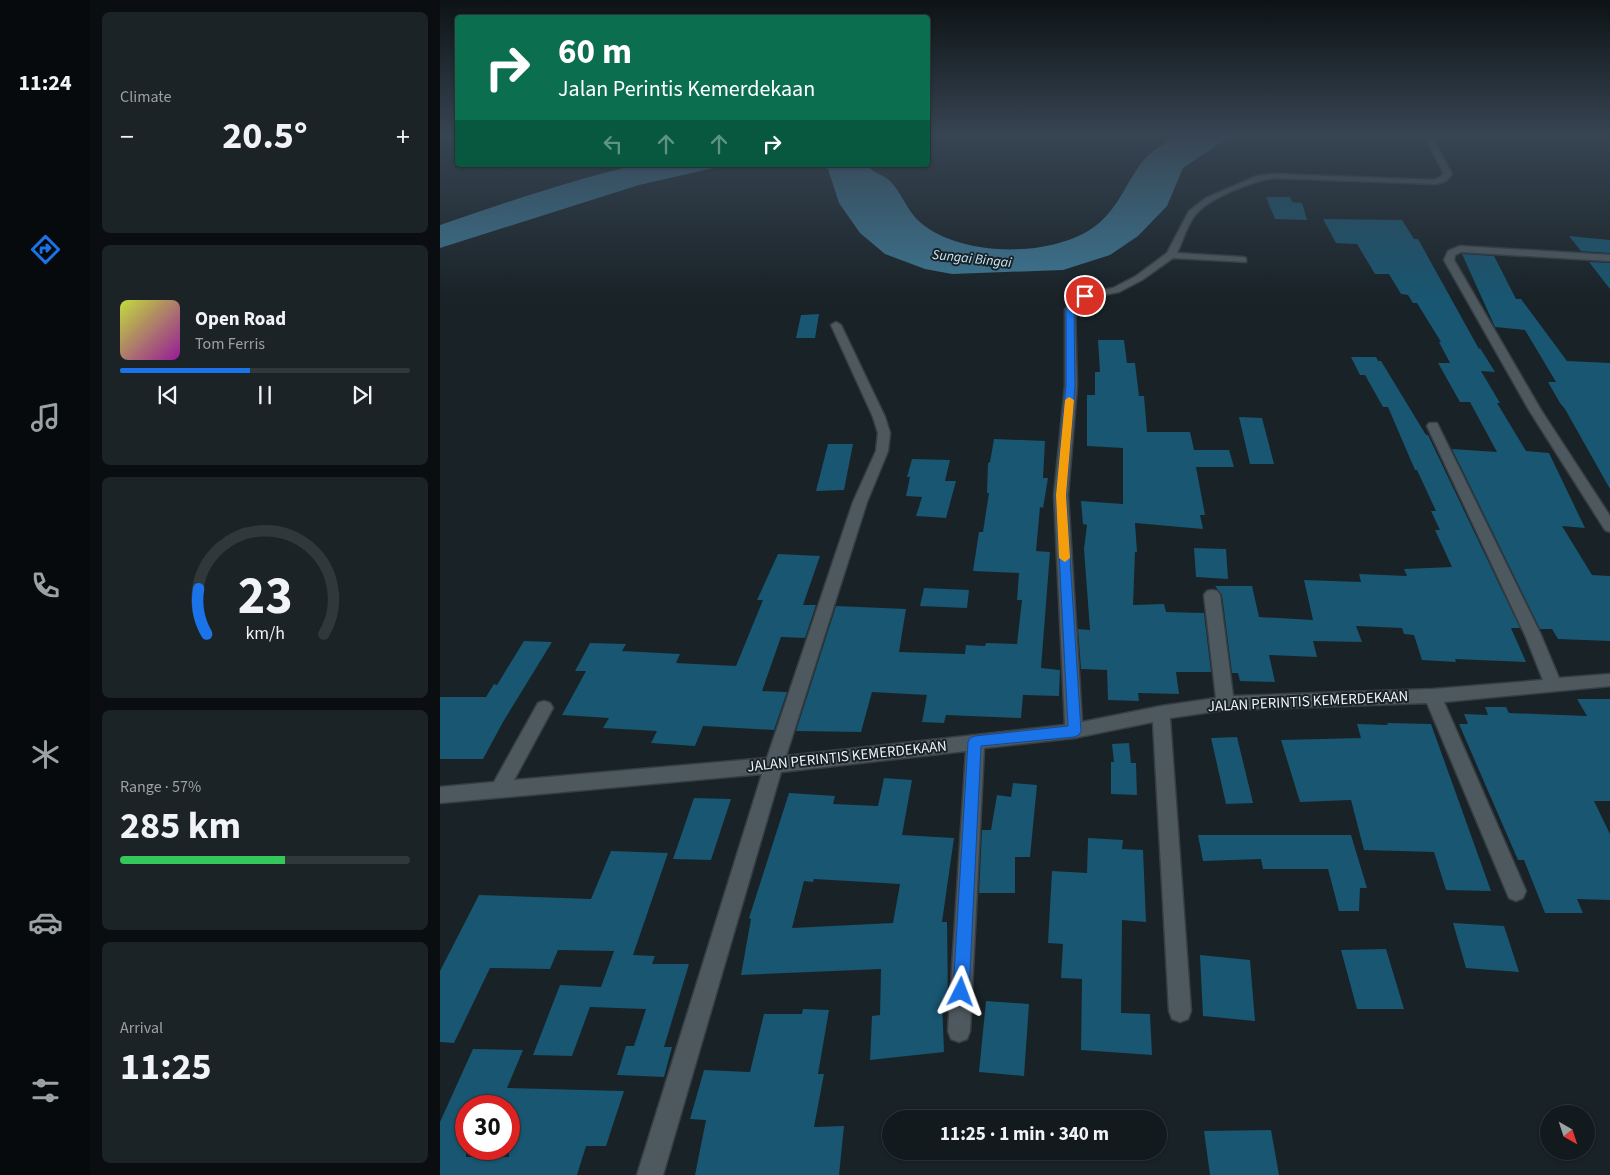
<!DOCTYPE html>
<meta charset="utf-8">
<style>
:root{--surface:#121a1d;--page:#1b2326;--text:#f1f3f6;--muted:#9ca1a4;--line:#31383b;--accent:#1a73e8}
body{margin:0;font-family:"Source Sans 3",sans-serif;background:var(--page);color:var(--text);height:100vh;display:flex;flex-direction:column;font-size:19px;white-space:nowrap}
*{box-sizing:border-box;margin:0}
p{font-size:16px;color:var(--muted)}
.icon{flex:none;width:28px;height:28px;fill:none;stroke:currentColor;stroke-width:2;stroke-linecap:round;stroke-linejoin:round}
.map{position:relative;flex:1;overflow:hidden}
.side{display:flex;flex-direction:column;gap:12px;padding:12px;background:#0a0e10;width:350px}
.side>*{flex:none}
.hud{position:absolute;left:15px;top:15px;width:475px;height:152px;border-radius:5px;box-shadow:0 1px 4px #0004,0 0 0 1px var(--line);background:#0b6e4f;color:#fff;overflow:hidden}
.needle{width:32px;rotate:141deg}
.fabs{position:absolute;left:1100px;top:1105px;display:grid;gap:10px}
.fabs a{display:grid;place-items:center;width:55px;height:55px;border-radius:50%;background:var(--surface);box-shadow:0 1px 4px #0004,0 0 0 1px var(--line);font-size:25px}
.speed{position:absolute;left:15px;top:1095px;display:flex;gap:10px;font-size:25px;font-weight:700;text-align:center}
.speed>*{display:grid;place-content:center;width:65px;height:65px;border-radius:50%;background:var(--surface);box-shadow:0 1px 4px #0004,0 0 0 1px var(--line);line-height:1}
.speed .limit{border:8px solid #d22;background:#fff;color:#111}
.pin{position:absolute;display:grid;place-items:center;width:42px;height:42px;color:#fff;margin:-21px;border:2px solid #fff;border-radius:50%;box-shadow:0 1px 5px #0007}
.me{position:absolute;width:55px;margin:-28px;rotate:3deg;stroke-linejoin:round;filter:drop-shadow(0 0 4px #0008)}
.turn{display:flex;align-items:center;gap:18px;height:105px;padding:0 20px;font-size:22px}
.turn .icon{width:65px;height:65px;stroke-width:2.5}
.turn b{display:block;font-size:35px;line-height:42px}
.lanes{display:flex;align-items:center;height:48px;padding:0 20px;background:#0003;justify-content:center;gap:25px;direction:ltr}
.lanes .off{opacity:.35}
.big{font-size:38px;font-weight:700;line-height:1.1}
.side .widget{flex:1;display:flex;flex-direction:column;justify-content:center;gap:8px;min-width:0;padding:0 18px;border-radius:8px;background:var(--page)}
.side .dial{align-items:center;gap:0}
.dial svg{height:130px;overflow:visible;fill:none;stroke:var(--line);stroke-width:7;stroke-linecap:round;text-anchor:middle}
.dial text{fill:var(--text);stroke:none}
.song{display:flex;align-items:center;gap:15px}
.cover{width:60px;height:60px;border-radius:8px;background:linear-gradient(135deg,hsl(70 70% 55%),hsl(300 70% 35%))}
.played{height:5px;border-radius:2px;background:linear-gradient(90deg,var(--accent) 45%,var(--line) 45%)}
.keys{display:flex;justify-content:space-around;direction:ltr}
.heat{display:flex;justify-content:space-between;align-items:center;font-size:28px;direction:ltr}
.charge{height:8px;border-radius:4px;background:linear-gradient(90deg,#34c759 57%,var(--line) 0)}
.trip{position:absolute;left:442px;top:1110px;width:285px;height:50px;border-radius:25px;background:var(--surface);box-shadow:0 1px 4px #0004,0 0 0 1px var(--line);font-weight:700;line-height:50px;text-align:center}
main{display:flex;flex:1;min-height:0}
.dock{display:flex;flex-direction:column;width:90px;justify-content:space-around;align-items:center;background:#070a0c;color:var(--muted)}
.dock .icon{width:35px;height:35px}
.dock .current{color:var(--accent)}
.dock b{font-size:22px;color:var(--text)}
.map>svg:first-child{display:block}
.water{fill:#3c7793}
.building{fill:#185671;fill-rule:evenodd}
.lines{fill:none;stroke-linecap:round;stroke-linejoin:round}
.minor-casing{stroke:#373e43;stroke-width:3}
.minor{fill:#4e595f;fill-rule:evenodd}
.route{fill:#1a73e8;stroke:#114b97}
.slow{fill:#f59e0b}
.labels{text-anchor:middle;stroke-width:4;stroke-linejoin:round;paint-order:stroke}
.far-water-label{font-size:14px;font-style:italic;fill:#c7e8fa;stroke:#182227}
.street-label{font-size:15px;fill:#edf3f7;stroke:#182227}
</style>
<main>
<nav class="dock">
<b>11:24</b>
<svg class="icon current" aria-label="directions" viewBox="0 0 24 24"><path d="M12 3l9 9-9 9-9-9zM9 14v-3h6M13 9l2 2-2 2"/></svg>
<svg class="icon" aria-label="music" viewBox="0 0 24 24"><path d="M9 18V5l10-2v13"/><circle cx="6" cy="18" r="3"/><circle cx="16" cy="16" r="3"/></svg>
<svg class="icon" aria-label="phone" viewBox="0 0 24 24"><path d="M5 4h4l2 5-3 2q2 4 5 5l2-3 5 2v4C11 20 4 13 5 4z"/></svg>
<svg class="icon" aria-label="climate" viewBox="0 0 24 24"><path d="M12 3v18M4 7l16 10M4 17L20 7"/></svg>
<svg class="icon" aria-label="car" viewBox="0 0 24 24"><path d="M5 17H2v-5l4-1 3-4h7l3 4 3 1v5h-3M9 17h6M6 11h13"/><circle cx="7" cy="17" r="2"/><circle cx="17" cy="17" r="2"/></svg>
<svg class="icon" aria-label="filters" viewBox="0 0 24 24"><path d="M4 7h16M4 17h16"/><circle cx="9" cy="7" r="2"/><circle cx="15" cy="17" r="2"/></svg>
</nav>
<section class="side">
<div class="widget"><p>Climate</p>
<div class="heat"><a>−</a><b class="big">20.5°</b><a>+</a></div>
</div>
<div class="widget">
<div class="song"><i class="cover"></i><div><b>Open Road</b><p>Tom Ferris</p></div></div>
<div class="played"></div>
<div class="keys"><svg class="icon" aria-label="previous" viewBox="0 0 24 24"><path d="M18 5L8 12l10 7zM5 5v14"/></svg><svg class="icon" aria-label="pause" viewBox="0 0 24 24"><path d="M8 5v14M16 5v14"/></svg><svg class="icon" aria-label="next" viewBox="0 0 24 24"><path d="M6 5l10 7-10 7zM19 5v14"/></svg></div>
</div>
<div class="widget dial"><svg viewBox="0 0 100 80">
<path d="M14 69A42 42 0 1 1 86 69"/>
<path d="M14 69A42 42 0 0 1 9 41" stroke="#1a73e8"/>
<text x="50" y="56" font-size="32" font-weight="700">23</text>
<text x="50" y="72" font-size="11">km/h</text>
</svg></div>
<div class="widget"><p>Range · 57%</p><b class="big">285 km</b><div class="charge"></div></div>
<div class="widget"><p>Arrival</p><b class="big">11:25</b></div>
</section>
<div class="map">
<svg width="1170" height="1175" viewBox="0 0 1170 1175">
<rect width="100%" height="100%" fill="#182227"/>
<g class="water">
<path d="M 737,135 L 798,135 L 774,147 L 743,168 L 727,206 L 698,236 L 670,255 L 623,270 L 512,274 L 485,269 L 445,254 L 420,233 L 399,203 L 388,169 L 377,165 L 428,165 C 432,173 442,174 449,180 C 462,192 467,212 481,223 C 521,257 611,258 654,227 C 676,211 684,188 699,166 C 708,153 724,143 737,135 Z"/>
<path d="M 197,165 L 287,165 L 199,185 L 0,248 L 0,225 C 65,203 130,180 197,165 Z"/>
</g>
<g class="building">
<polygon points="826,197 850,197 852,202 862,203 867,220 835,219"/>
<polygon points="883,219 962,220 974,239 978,239 1039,349 1040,348 1055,372 1041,371 1060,403 1057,403 1086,451 1109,453 1145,528 1122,526 1152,575 1170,576 1170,641 1118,639 1112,629 1100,629 1012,449 1057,452 1030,402 1020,402 998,363 1010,363 999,342 1001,342 977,303 973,303 968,295 961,294 949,274 935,274 917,244 896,243"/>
<polygon points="1129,236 1170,240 1170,253 1141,251"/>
<polygon points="1022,254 1054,256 1076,299 1081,299 1127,361 1170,363 1170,489 1125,409 1120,403 1108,382 1116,382 1085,330 1055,327"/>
<polygon points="1149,262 1170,263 1170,289"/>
<polygon points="379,314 375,338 356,338 361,315"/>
<polygon points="658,340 684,340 687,363 695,363 699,396 704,396 707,432 750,432 754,450 789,450 794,467 756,467 765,515 760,515 763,529 695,523 697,552 695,552 693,605 724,604 726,612 764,613 771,672 736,672 739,694 698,693 699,701 668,700 667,670 641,669 638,629 650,630 644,549 647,525 643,524 641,501 683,504 683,448 647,446 647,395 655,395 655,372 660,372"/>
<polygon points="911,357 936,357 938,361 941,361 986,435 988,435 1080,628 1071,628 1086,662 1015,659 1016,662 982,660 974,635 964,634 962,628 916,626 922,642 873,641 877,657 829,655 835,682 800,681 798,673 792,673 782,595 775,586 812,586 819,617 873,620 864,580 921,582 919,574 967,576 964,569 1012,567 995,530 1000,530 991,511 996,511 977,470 975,470 948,407 943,407 925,375 920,375"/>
<polygon points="799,417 822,418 834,464 810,464"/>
<polygon points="554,439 605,441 603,478 608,478 603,508 600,507 596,551 610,552 601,668 620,670 619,696 583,695 581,718 506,715 504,723 482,722 487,695 432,692 421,732 356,731 396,606 466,609 459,652 525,654 526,645 545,646 546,643 577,644 582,600 577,600 579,573 533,571 539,532 543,532 549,493 547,493 548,463 550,462"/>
<polygon points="388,444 413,444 404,490 376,491"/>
<polygon points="472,459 510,460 505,481 516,481 506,518 476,516 482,497 466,496 470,477 467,477"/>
<polygon points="754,548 786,549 788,579 756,577"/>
<polygon points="338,554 380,556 363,605 376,605 365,638 341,637 322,691 347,692 334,730 263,726 255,746 211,743 217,731 163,728 169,718 122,715 146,671 135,671 150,643 186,644 182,651 240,654 236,663 296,666 323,600 317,600"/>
<polygon points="484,588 529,590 527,608 480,606"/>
<polygon points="84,641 112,642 63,722 43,759 0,759 0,697 46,697 54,684 57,685"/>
<polygon points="1137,699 1170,699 1170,801 1154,801 1170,834 1170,900 1137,899 1143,913 1105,913 1084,860 1078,860 1019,724 1028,724 1024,714 1048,715 1045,707 1066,707 1069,713 1147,716"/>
<polygon points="947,723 991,724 1051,891 1006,890 994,852 924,850 911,800 860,802 841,740 921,738 917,724 948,725"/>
<polygon points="797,737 813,803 786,804 771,738"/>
<polygon points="689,743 691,763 696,763 697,795 671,794 671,762 674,762 672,744"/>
<path d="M 444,778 L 472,780 L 462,835 L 514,838 L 502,922 L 507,922 L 508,1000 L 502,1001 L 504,1052 L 430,1060 L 432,1016 L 440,1015 L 441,969 L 301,975 L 311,919 L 309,918 L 349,793 L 395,796 L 393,804 L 438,806 ZM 374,879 L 460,884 L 453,923 L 352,928 L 364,881 L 373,882 Z"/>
<polygon points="573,783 597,785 590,857 575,857 575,893 539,893 542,830 551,830 557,795 571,797"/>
<polygon points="254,798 291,799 271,860 233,859"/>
<polygon points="758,835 911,835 927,888 920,888 919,911 899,911 888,869 823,869 821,859 763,861"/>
<polygon points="648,838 683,840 682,849 703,850 706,922 682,920 681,1013 710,1014 712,1055 641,1050 642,979 621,978 623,944 608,943 612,871 647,873"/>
<polygon points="171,851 228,853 193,955 215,956 212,964 249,964 224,1047 232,1047 224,1077 177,1075 186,1046 194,1046 206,1009 150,1007 132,1056 93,1055 120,985 161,987 174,951 118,950 110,969 50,968 14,1043 0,1042 0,971 39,895 151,899"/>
<polygon points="1013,923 1064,926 1079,972 1026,968"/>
<polygon points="946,949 964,1009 917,1009 901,950"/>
<polygon points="760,955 810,960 815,1021 763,1016"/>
<polygon points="546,1001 589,1004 584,1076 539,1072"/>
<polygon points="363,1009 389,1010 378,1074 384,1074 374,1127 404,1126 399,1175 255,1175 266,1120 250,1119 264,1070 310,1072 324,1014 362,1014"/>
<path d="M 33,1049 L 83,1050 L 67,1088 L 184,1091 L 166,1146 L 146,1146 L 137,1175 L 0,1175 L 0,1122 ZM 26,1106 L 69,1106 L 69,1157 L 26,1157 Z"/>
<polygon points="831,1130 839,1175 770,1175 764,1131"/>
</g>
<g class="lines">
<g class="minor-casing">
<g id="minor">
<path d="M 984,135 L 991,135 L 1012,174 L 1006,181 L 996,184 L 833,178 C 813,181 769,198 756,214 C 747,224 743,241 737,253 L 803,257 L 806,258 L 806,262 L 733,258 L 702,280 L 679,292 L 648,298 L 639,304 L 635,310 L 637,386 L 628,495 L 642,722 L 721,706 L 776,698 L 764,595 L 767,591 L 772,590 L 777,591 L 780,595 L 793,696 L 993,689 L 1103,680 L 1085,635 L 987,426 L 989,423 L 997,423 L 1101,635 L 1119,678 L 1170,674 L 1170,686 L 1004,702 L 1086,891 L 1083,898 L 1076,901 L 1069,898 L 987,703 L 785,710 L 730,718 L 751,1011 L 748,1019 L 740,1022 L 732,1019 L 729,1011 L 713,722 L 634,738 L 544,748 L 530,1031 L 527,1039 L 519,1042 L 511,1039 L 508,1031 L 526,751 L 341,772 L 223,1175 L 197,1175 L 322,774 L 0,803 L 0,787 L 54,782 L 98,703 L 104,701 L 110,703 L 113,708 L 74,780 L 327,758 L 413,502 L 436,451 L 438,433 L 433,417 L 391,325 L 396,322 L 401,325 L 445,417 L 450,433 L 448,451 L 427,502 L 346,756 L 625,725 L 614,495 L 625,386 L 625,310 L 631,300 L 641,294 L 673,288 L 696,276 L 727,253 L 749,211 L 766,198 L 817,176 L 833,174 L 995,180 L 1004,174 Z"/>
<polygon points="1020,246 1170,255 1170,261 1021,252 1015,255 1014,260 1101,410 1170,516 1170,532 1165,530 1089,410 1004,260 1008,251"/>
</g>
</g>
<use href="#minor" class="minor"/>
</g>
<linearGradient id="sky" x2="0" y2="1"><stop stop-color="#0d1315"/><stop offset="0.45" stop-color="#374452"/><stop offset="1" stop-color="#374452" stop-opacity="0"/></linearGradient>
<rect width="1170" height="300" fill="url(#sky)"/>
<polygon class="route" points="645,293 649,296 637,303 634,310 635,386 626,495 641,731 639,735 634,737 541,746 529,992 527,998 521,1001 515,998 513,992 528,742 530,738 535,736 628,726 616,495 626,386 626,310 632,300"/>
<polygon class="slow" points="629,397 634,400 626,495 630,558 625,562 619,558 616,495 625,400"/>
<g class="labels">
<g class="far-water-label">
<text transform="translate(532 258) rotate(6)" y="5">Sungai Bingai</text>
</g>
<g class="street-label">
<text transform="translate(868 701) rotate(-3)" y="5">JALAN PERINTIS KEMERDEKAAN</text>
<text transform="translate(407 756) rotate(-6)" y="5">JALAN PERINTIS KEMERDEKAAN</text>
</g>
</g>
</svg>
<div class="fabs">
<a><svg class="needle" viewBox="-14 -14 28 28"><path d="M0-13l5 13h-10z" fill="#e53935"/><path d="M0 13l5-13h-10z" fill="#9ca1a4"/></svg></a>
</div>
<div class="speed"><div class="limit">30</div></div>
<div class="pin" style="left:645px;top:296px;background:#d93025"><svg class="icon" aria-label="arrive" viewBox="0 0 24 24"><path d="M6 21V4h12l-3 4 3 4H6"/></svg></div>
<svg class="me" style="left:521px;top:992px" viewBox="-20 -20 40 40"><path d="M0-17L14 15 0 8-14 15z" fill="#1a73e8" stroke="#fff" stroke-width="4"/></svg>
<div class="trip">11:25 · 1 min · 340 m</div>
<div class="hud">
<div class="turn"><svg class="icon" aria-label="right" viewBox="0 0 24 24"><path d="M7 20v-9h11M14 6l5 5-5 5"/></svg><div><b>60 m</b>Jalan Perintis Kemerdekaan</div></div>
<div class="lanes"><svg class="icon off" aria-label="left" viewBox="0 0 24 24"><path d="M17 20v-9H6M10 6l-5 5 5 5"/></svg><svg class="icon off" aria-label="ahead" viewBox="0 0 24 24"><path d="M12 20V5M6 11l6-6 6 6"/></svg><svg class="icon off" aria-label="ahead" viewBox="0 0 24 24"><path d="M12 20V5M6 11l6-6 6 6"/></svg><svg class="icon" aria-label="right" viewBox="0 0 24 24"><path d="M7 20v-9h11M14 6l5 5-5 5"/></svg></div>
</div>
</div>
</main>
